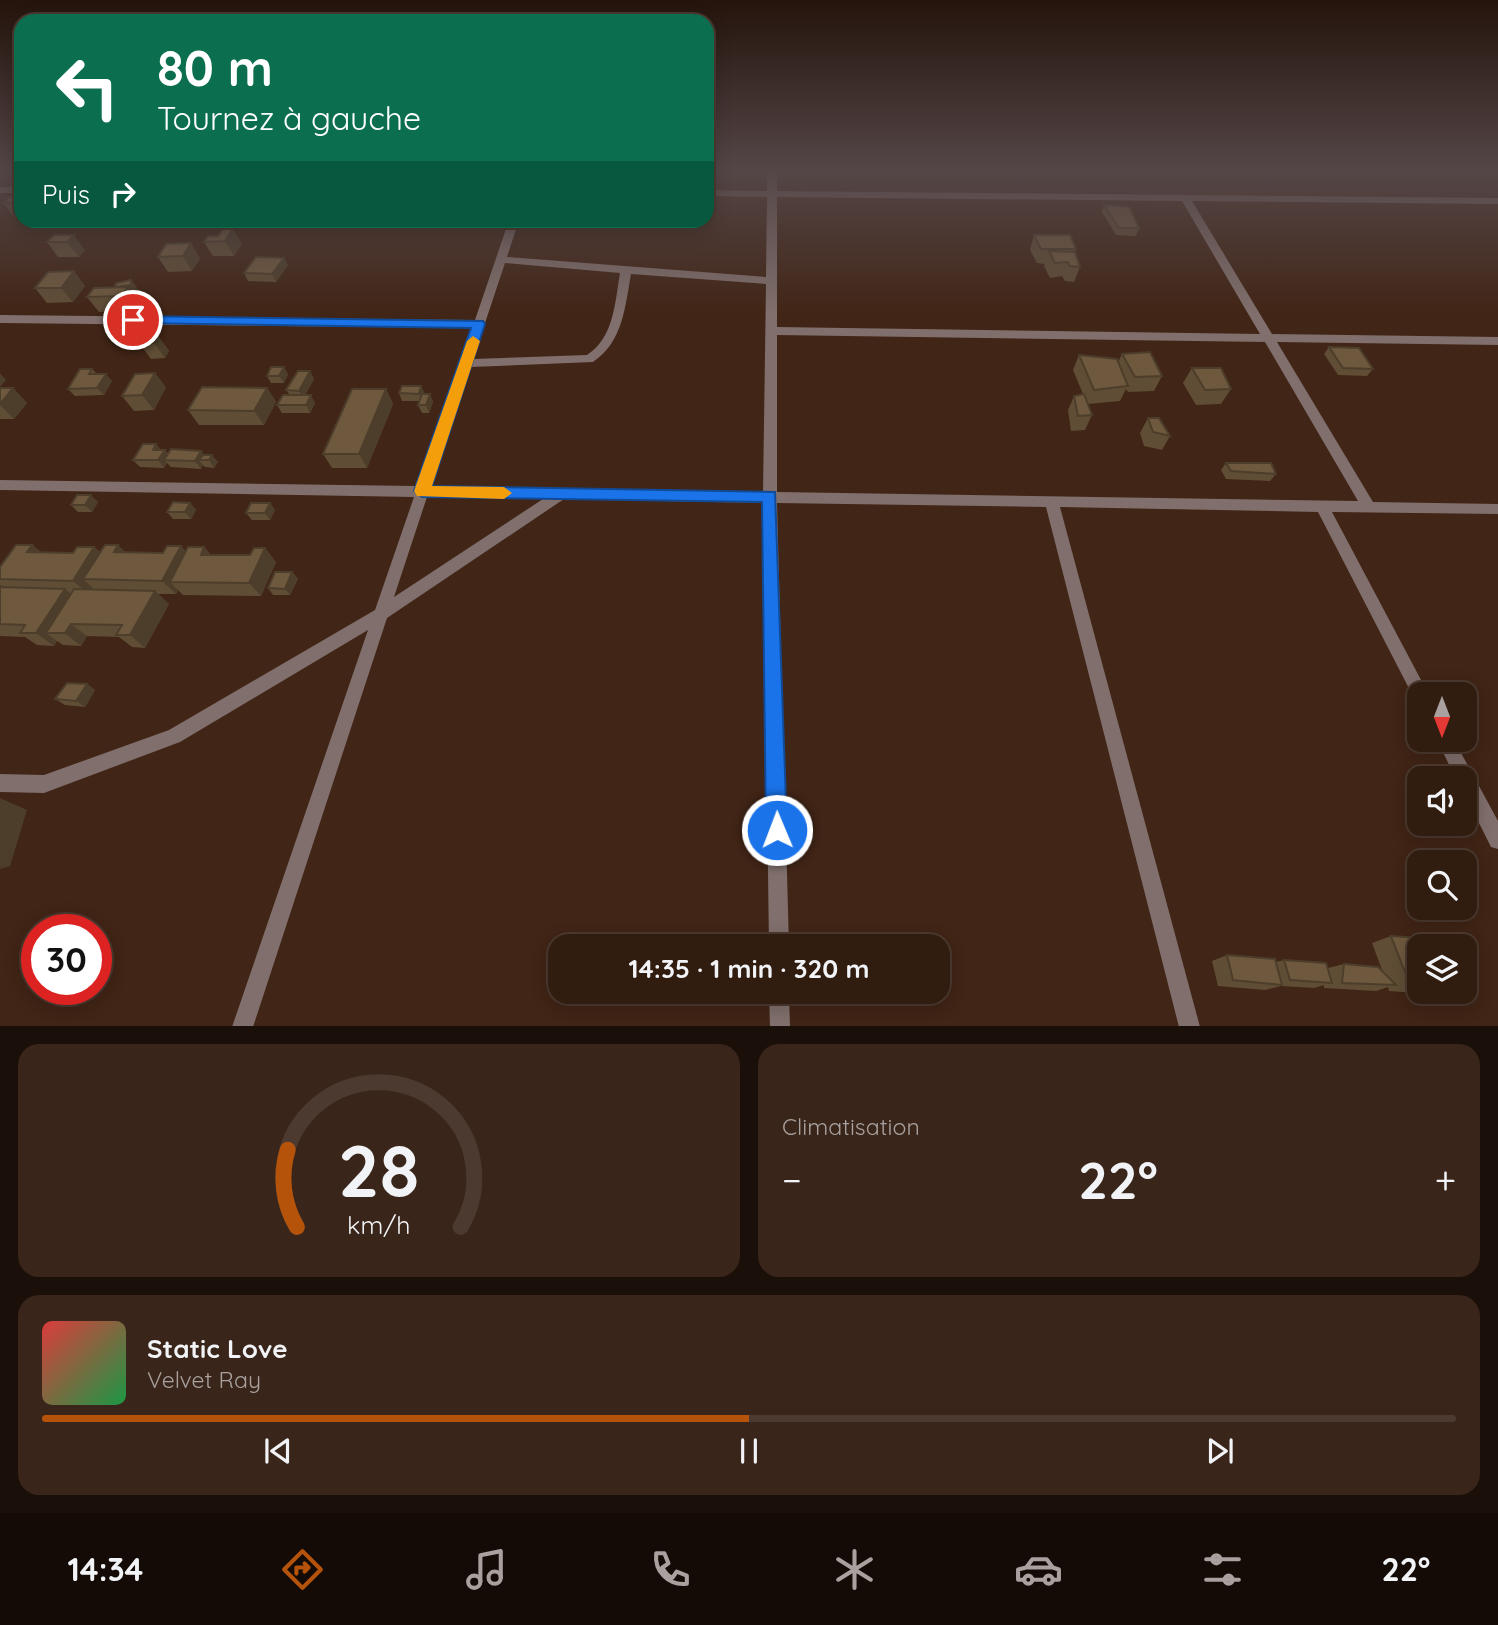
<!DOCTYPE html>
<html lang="fr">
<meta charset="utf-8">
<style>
:root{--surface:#311c10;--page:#392519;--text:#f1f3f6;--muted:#a8a19f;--line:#4c3a30;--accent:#b45309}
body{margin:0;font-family:Quicksand,sans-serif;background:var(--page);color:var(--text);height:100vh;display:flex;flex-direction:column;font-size:26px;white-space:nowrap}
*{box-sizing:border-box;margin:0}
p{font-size:23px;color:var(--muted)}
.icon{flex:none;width:38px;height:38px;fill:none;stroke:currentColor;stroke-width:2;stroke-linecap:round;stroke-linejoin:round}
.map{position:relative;height:1026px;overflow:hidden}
.sheet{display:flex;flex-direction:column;gap:18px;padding:18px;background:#1b0f09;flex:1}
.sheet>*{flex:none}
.guide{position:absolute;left:14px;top:14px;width:700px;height:214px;border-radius:21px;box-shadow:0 4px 18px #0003,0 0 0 2px var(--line);background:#0b6e4f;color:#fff;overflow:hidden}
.needle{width:46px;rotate:180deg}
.fabs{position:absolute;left:1407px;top:682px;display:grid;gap:14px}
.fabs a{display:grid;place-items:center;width:70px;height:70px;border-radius:14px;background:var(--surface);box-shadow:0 4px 18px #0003,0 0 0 2px var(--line);font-size:35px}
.speed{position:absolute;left:21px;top:914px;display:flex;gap:14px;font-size:35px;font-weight:700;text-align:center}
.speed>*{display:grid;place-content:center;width:91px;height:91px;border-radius:50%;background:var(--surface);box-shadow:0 4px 18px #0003,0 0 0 2px var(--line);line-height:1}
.speed .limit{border:10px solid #d22;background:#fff;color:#111}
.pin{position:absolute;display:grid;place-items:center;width:60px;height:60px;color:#fff;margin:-30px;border:4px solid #fff;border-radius:50%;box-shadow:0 2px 7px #0007}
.me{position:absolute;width:77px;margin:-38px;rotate:359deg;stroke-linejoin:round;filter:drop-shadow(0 0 5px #0008)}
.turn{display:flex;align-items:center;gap:24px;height:147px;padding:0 28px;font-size:32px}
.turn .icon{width:91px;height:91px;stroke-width:2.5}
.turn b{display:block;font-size:49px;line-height:60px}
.then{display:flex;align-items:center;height:66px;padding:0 28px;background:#0003;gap:14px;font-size:26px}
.big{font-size:52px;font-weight:800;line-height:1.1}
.sheet .card{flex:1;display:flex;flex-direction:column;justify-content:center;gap:10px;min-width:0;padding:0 24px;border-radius:21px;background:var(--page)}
.sheet .dial{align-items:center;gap:0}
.dial svg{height:182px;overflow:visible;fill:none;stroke:var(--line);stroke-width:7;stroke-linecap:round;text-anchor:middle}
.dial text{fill:var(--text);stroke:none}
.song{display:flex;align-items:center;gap:21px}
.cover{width:84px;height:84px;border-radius:10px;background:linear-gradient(135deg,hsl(0 70% 55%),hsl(140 70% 35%))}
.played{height:7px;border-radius:4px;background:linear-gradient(90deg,var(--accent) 50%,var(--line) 50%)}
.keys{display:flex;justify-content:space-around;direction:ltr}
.heat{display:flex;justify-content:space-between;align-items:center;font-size:38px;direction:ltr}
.sheet .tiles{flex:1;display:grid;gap:18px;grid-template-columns:1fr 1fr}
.card:last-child{grid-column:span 2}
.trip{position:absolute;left:548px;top:934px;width:402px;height:70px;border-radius:21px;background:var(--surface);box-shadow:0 4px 18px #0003,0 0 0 2px var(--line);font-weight:800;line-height:70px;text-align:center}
.dock{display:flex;height:112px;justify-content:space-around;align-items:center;background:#140b06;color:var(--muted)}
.dock .icon{width:49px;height:49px}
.dock .on{color:var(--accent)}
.dock b{font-size:32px;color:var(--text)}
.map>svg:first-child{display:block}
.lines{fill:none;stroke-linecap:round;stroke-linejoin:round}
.street{fill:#806f6c;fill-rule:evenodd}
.wall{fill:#5f4d35}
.shaded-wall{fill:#4d3e2b}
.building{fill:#6e593e;stroke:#4d3e2b;stroke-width:2}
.route{fill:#1a73e8;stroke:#114b97;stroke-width:2}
.slow{fill:#f59e0b}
</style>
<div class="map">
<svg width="1498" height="1027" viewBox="0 0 1498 1027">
<rect width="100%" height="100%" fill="#412516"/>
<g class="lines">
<g class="street">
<path d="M 767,171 L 777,171 L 777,191 L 1498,198 L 1498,204 L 1192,201 L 1272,334 L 1498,337 L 1498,345 L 1277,342 L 1373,502 L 1498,504 L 1498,514 L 1332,512 L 1429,695 L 1419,695 L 1419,702 L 1415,700 L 1318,512 L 1060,507 L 1200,1027 L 1179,1027 L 1046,507 L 777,503 L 789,947 L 769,947 L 763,503 L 564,499 L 387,618 L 253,1027 L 232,1027 L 368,630 L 180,742 L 44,793 L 0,792 L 0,774 L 44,775 L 169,730 L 375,610 L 414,497 L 0,490 L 0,480 L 417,486 L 472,328 L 0,323 L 0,315 L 475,320 L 509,220 L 519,220 L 507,257 L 766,277 L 767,197 L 707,196 L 707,190 L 767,191 ZM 777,197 L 1182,201 L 1260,334 L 777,327 ZM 505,263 L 620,273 C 615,302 614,338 587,355 L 473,359 ZM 631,274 L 766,284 L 763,492 L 431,487 L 471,367 L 593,362 C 623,342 625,307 631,274 ZM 777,335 L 1265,342 L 1358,501 L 777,492 ZM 427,497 L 543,499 L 394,597 Z"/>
<rect x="0" y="187" width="21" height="6"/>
<polygon points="1437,740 1454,740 1498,821 1498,849 1491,847 1465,795 1465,779 1456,779"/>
<polygon points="769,992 789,992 790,1027 770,1027"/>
</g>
</g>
<g class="wall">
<polygon points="21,197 21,217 14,217 3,203"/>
<polygon points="1104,205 1139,228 1136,236 1116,235 1102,212"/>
<polygon points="54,235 85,250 79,257 58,257 47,242"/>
<polygon points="1034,235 1076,249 1075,252 1080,267 1074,282 1065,281 1062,276 1050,278 1044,266 1045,264 1037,263 1030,250"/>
<polygon points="218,236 242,244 234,256 213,256 204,242"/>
<polygon points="166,244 200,258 192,271 168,272 158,257"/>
<polygon points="284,258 288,265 276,282 248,281 244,273"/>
<polygon points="74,271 85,286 73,302 47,303 35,288"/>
<polygon points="131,280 137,288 136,293 132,293 139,302 132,311 99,312 87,297 115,287"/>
<polygon points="158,336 169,351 165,358 151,359 140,344"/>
<polygon points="1329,347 1373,369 1367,376 1338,375 1324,354"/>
<polygon points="1122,354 1162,376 1154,391 1128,392 1126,389 1120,401 1088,404 1092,415 1085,430 1071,431 1068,410 1074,396 1083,394 1073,370 1079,355 1118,362"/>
<polygon points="1192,368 1231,389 1221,404 1196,405 1183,383"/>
<polygon points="92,369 97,374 112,381 104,395 75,396 68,389"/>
<polygon points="310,371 314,379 305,395 315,403 310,413 282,413 277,405 290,395 286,390"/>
<polygon points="288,374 284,383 271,383 267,376"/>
<polygon points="166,387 154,410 134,411 122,396"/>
<polygon points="0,388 13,388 27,403 14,419 0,419"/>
<polygon points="267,388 276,402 264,425 199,425 188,410"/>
<polygon points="386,389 393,404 367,468 332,468 323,454"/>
<polygon points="399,393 430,394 433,402 429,413 422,413 418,405 420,401 402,401"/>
<polygon points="1148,418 1170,436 1162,450 1144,446 1140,433"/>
<polygon points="156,444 161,450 165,450 168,454 201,451 204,455 218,462 214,468 205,467 203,465 201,469 171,467 167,463 164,468 140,467 133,460"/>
<polygon points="1226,463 1276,474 1270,481 1226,479 1221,470"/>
<polygon points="98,502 92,512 78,512 71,505"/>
<polygon points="190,503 196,510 191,519 173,519 167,512"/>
<polygon points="270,503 275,510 270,520 252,520 246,513"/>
<polygon points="32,545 41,552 73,553 94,547 100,552 163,553 186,551 204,547 211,555 250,555 265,548 276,562 261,596 183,595 178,590 176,594 158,594 169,604 145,648 132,647 119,637 87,636 81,646 63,645 57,641 54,646 37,645 25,637 0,636 0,587 3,587 0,585 0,567"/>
<polygon points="292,572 298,579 290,595 273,595 268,588"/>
<polygon points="87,684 95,690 85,707 65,705 55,699"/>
<polygon points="1391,936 1419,947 1419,992 1439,992 1432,994 1389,991 1388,987 1376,991 1324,988 1324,985 1314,988 1281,986 1265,990 1218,986 1212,961 1227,955 1276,962 1284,960 1328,968 1344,964 1382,970 1372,943"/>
</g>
<g class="shaded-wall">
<polygon points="21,197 21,210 15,203"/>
<polygon points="233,229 242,244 234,256 225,241"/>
<polygon points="74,235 85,250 79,257 67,242"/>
<polygon points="191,243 200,258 192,271 183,256"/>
<polygon points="284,258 288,265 276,282 272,274"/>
<polygon points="74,271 85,286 73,302 61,288"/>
<polygon points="131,280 137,288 136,293 132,293 139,302 132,311 115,288"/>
<polygon points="158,336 169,351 165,358 154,343"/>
<polygon points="284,367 288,374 284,383 279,376"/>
<polygon points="310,371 314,379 303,398 299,391"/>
<polygon points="0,373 6,380 0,387"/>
<polygon points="155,373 166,387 154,410 142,395"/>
<polygon points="106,374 112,381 104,395 97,388"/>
<polygon points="421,386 425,394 422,401 419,394"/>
<polygon points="13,388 27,403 14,419 0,405"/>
<polygon points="267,388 276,402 264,425 254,411"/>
<polygon points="386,389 393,404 367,468 359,454"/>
<polygon points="430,394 433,402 429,413 426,405"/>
<polygon points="311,395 315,403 310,413 306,405"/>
<polygon points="156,444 162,452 153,450"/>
<polygon points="165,450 171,457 164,460 167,463 164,468 158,460"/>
<polygon points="201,451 207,458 199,460 203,465 201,469 195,461"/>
<polygon points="212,455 218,462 214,468 209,460"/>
<polygon points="91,495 98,502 92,512 85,505"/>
<polygon points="190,503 196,510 191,519 185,512"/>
<polygon points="270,503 275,510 270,520 265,513"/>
<polygon points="32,545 48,559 27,552"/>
<polygon points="118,545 133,559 114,552"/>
<polygon points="181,546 194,560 170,582 178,590 176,594 162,581"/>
<polygon points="94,547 109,561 83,579 93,588 89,594 73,581"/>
<polygon points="204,547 217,561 201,555"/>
<polygon points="265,548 276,562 261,596 249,583"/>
<polygon points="292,572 298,579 290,595 285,589"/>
<polygon points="65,589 81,602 46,633 57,641 54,646 36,633"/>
<polygon points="155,591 169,604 145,648 130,635"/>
<polygon points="71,624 87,636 81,646 65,633"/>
<polygon points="87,684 95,690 85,707 76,701"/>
<polygon points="0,798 27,810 10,866 0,869"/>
</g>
<g class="building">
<polygon points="9,197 21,197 15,203 3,203"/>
<polygon points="1104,205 1129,207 1139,228 1119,228"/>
<polygon points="223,229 233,229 225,241 204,242 208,236 218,236"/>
<polygon points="54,235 74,235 67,242 47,242"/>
<polygon points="1034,235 1070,235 1076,249 1041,249"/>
<polygon points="191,243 183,256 158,257 166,244"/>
<polygon points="1049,251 1075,252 1080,267 1070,266 1068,262 1055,263"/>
<polygon points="256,257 284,258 272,274 244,273"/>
<polygon points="74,271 61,288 35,288 48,272"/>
<polygon points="131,280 131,285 115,287 116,283"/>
<polygon points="128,287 121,296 87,297 94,288"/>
<polygon points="145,336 158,336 154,343 140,344"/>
<polygon points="1329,347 1359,348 1373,369 1343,368"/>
<polygon points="1150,352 1162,376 1135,377 1122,354"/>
<polygon points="1079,355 1117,359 1128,386 1094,390"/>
<polygon points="271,367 284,367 279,376 267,376"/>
<polygon points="1192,368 1221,368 1231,389 1205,390"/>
<polygon points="80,369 92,369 89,374 106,374 97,388 68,389"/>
<polygon points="298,371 310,371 299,391 286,390"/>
<polygon points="155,373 142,395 122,396 135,374"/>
<polygon points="402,386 421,386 419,394 399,393"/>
<polygon points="202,387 267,388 254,411 188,410"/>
<polygon points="0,388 13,388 0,404"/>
<polygon points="352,389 386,389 359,454 323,454"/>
<polygon points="422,394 430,394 426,405 418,405"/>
<polygon points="1084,394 1092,415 1078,416 1074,396"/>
<polygon points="283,395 311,395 306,405 277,405"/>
<polygon points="1148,418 1159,418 1170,436 1153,432"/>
<polygon points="143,444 156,444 153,450 165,450 158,460 133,460"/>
<polygon points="171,449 201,451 195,461 164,460"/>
<polygon points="203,455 212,455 209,460 199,460"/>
<polygon points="1226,463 1271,463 1276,474 1231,471"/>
<polygon points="77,495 91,495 85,505 71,505"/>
<polygon points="173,502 190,503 185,512 167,512"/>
<polygon points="251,503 270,503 265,513 246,513"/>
<polygon points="16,545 32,545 27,552 73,553 77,547 94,547 73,581 0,579 0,567"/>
<polygon points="105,545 118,545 114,552 163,553 167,546 181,546 162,581 83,579"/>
<polygon points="188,547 204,547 201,555 250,555 254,548 265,548 249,583 170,582"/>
<polygon points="275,572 292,572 285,589 268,588"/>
<polygon points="0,587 65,589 36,633 20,633 25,625 0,624"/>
<polygon points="74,589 155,591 130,635 116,635 122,625 71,624 65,633 46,633"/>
<polygon points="67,683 87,684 76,701 55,699"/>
<polygon points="1391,936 1434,939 1437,947 1419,947 1419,986 1410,985"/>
<polygon points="1227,955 1275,959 1282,985 1233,980"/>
<polygon points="1284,960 1326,963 1332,983 1290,980"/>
<polygon points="1344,964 1378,967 1396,985 1342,983"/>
</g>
<linearGradient id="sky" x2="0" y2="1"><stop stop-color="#24140c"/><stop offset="0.54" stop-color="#544647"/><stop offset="1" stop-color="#544647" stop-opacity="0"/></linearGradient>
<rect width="1498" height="315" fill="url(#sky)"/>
<polygon class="route" points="133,316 483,321 485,324 432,486 775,492 787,830 784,837 777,840 769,837 766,830 762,502 422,497 414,491 471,328 128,323 128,317"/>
<polygon class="slow" points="473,336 480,341 432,486 504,487 512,493 504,499 417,496 414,491 467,341"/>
</svg>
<div class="fabs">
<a><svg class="needle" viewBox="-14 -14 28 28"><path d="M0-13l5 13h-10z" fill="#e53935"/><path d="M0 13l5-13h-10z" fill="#a8a19f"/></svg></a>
<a><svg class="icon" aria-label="sound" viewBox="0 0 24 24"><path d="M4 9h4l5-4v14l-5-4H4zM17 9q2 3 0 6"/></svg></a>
<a><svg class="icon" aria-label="search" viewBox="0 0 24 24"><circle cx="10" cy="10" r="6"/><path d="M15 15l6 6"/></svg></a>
<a><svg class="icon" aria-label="layers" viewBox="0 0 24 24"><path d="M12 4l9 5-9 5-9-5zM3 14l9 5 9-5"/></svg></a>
</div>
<div class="speed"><div class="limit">30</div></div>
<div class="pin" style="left:133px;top:320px;background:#d93025"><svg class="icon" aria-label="arrive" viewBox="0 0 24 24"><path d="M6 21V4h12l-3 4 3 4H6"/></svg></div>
<svg class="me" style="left:777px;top:830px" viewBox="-20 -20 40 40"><circle r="17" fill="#1a73e8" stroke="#fff" stroke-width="3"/><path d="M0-11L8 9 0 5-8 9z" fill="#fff"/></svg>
<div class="trip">14:35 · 1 min · 320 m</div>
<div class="guide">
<div class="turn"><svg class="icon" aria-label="left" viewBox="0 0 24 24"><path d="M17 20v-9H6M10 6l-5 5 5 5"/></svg><div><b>80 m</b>Tournez à gauche</div></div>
<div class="then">Puis<svg class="icon" aria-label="right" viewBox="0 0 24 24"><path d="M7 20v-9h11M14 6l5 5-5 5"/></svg></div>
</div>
</div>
<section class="sheet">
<div class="tiles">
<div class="card dial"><svg viewBox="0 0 100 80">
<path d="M14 69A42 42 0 1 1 86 69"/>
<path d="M14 69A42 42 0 0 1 10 35" stroke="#b45309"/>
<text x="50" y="56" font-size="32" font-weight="700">28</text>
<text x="50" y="72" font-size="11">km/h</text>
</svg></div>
<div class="card"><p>Climatisation</p>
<div class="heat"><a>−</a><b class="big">22°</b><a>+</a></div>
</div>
<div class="card">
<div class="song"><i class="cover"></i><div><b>Static Love</b><p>Velvet Ray</p></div></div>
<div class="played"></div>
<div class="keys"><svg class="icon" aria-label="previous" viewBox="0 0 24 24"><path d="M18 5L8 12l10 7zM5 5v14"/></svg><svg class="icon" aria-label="pause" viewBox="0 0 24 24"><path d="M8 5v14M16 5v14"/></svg><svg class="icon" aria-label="next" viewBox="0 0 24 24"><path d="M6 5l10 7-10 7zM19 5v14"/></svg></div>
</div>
</div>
</section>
<nav class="dock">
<b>14:34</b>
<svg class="icon on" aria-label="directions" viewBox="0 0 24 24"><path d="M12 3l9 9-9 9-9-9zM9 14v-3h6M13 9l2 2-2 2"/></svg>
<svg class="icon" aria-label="music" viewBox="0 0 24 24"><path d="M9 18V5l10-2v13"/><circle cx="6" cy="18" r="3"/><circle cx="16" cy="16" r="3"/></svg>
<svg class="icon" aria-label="phone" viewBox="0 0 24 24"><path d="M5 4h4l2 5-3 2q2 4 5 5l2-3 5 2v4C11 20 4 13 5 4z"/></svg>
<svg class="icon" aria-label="climate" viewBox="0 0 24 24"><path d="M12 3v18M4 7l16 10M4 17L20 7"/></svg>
<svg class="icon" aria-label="car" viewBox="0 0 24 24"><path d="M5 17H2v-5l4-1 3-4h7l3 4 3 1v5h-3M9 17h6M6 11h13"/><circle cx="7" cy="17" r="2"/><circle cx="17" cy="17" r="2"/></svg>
<svg class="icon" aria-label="filters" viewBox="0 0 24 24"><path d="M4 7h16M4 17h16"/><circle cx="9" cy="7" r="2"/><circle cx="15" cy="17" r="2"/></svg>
<b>22°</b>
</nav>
